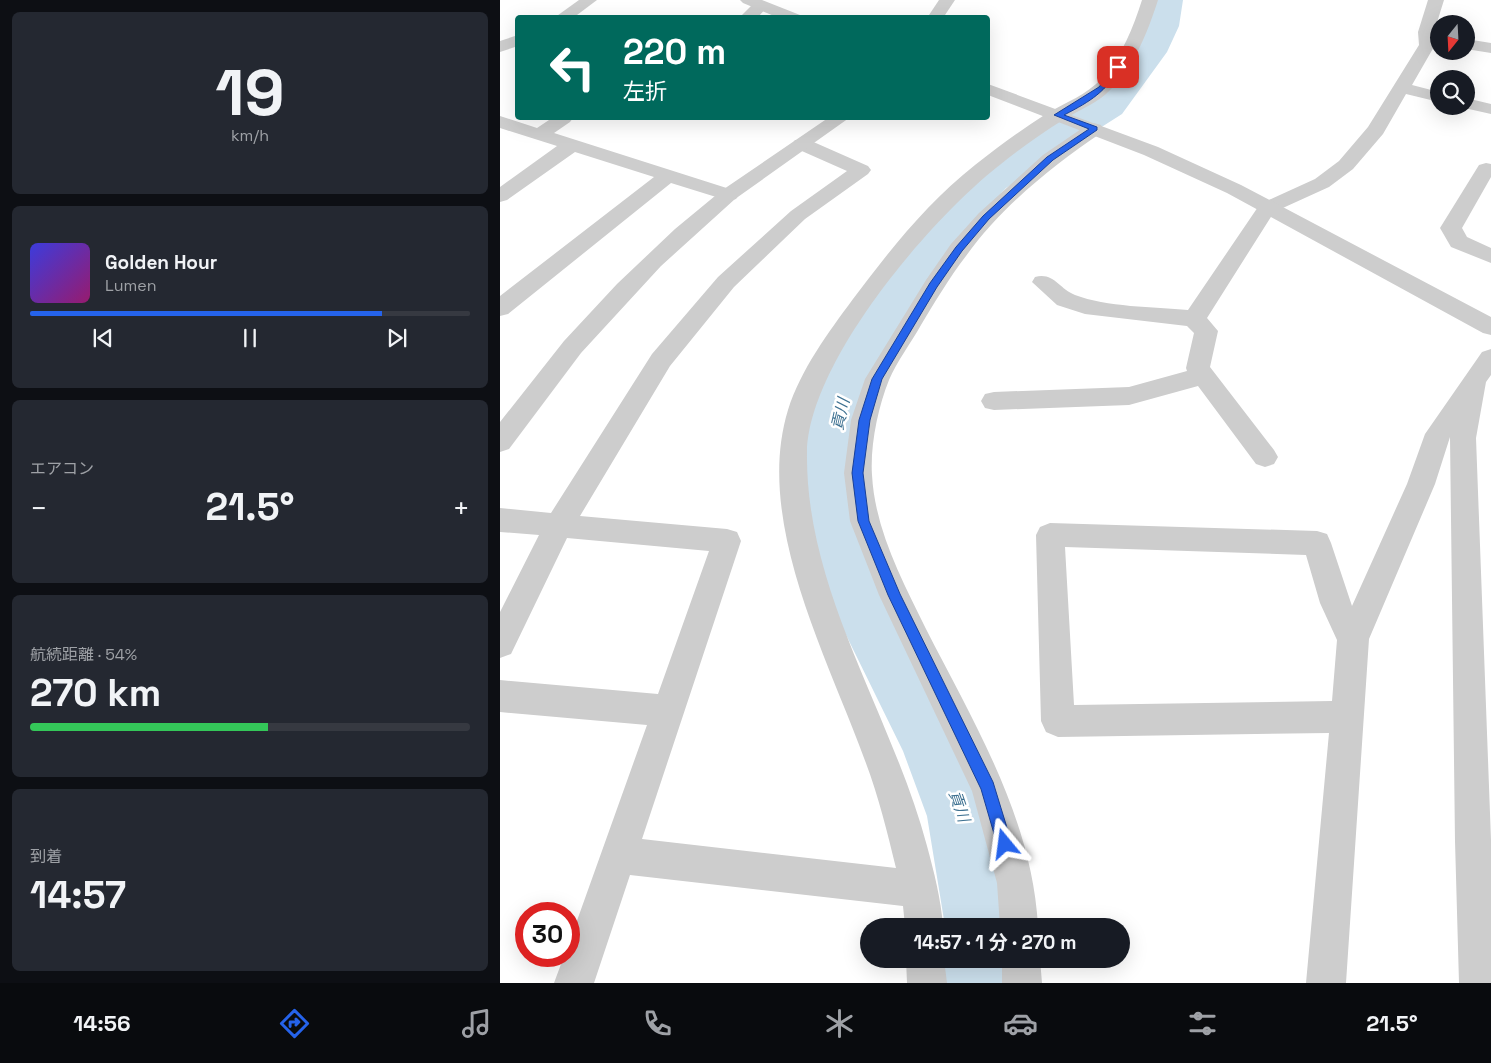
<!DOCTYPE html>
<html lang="ja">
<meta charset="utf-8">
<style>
:root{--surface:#171b24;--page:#242831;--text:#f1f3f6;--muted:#9ea1a6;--line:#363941;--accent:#2563eb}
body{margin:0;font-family:"Space Grotesk","Noto Sans JP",sans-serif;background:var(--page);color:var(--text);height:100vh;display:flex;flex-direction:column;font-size:19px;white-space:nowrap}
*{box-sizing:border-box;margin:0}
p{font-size:16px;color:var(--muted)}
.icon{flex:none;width:28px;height:28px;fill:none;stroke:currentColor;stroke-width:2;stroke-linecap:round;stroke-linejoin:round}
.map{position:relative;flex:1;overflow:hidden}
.side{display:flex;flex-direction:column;gap:12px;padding:12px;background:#0d0f14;width:500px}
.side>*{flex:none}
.top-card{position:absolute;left:15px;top:15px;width:475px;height:105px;border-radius:5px;box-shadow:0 5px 20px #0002;background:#00695c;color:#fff;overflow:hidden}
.needle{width:32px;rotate:198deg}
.tools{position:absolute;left:930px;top:15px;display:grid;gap:10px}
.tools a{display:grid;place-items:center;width:45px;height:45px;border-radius:50%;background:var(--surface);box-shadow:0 5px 20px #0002;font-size:25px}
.speed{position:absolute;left:15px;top:902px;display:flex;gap:10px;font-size:25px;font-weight:700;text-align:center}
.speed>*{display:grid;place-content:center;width:65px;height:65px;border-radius:50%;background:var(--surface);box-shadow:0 5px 20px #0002;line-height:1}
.speed .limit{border:8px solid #d22;background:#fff;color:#111}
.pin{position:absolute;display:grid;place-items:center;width:42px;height:42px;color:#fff;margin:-21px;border-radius:10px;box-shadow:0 2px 8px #0006}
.me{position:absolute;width:55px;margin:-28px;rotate:344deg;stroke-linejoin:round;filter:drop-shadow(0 0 4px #0008)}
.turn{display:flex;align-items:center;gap:18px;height:105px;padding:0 25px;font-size:22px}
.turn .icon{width:65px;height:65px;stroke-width:2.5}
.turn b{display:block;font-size:35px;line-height:42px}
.big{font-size:38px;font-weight:700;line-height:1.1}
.side .card{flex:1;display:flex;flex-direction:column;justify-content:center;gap:8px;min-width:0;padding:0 18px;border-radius:8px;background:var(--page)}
.side .dial{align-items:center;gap:0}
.dial b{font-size:65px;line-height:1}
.song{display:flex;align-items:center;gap:15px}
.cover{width:60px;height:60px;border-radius:8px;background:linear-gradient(135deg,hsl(240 70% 55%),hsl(320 70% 35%))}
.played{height:5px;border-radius:2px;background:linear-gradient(90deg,var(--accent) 80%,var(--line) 80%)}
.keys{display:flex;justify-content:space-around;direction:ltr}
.heat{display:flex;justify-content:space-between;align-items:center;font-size:28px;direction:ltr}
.charge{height:8px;border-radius:4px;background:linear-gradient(90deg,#34c759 54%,var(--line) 0)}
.trip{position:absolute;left:360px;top:918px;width:270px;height:50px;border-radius:25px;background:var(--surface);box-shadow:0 5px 20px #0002;font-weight:700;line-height:50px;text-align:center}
.menu{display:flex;height:80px;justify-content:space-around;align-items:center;background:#090b0e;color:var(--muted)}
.menu .icon{width:35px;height:35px}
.menu .active{color:var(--accent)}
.menu b{font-size:22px;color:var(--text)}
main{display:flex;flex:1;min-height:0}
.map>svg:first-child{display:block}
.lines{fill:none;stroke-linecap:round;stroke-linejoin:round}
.river{fill:#cbdfec;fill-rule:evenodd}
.minor{fill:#cdcdcd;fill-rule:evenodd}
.tertiary{fill:#cdcdcd;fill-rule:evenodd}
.route{fill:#2563eb;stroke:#184099}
.labels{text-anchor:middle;stroke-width:5;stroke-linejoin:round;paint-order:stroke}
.water-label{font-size:16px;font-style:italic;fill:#3e7191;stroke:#fff}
</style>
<main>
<section class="side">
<div class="card dial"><b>19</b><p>km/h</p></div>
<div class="card">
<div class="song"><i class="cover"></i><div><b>Golden Hour</b><p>Lumen</p></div></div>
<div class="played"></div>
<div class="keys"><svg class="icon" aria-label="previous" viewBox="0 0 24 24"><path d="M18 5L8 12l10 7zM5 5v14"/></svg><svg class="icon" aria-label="pause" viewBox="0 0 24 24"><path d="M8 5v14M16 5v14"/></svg><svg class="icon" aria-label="next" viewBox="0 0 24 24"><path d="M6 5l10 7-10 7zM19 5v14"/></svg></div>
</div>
<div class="card"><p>エアコン</p>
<div class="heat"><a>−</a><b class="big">21.5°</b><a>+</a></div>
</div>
<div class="card"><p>航続距離 · 54%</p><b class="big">270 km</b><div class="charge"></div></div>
<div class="card"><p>到着</p><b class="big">14:57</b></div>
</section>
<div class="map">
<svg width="991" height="983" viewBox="0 0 991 983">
<rect width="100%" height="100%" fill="#fff"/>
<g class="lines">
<g class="river">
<polygon points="649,0 683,0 679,26 667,52 622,114 506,188 460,238 425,288 383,357 366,411 360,468 367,520 385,579 460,711 505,816 528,926 445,926 427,816 403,751 322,586 305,520 302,468 310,411 331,356 338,343 389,268 428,218 476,170 594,98 632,49 643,26"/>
<polygon points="443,959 527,959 527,983 441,983"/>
</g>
<g class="minor">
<polygon points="79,0 97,0 73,18 54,18"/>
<polygon points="261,0 269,5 257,18 239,18 255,2"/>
<polygon points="439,0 455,0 443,18 427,18"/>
<path d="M 642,0 L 658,0 C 647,34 633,70 606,94 C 593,105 577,111 563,120 C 542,133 521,148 501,164 C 431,218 309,361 307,452 C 305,592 392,714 427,846 C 434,872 441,899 443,926 L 405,926 L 403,906 L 130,875 L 94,983 L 54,983 L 64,956 L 69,956 L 69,943 L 147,725 L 0,712 L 0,680 L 158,694 L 209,551 L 67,538 L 11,654 L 0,658 L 0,612 L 39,535 L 0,532 L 0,508 L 51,513 L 152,354 L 218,277 L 291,211 L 347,171 L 295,148 L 292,144 L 295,140 L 309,140 L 368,166 L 371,170 L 368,174 L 305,219 L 234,287 L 170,366 L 80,516 L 227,529 L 237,532 L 241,541 L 142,839 L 396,868 C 387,831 378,794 364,758 C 327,656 254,521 288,410 C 301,369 328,333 353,299 C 389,251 427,203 475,165 C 498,147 521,130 546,114 C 566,102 587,95 602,78 C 622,56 633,28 642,0 Z"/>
<path d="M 928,0 L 944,0 L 934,32 L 935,45 L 912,85 L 939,92 L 939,102 L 906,94 L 883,134 L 853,169 L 829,187 L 774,212 L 707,318 L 718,331 L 710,367 L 774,450 L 778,457 L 774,464 L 765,467 L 756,464 L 698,386 L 629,405 L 494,410 L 485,408 L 481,401 L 485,394 L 494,392 L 629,387 L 687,371 L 686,368 L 694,333 L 687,326 L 585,314 L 557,305 L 532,282 L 535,277 C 554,272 559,289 575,295 C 606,307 654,307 688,310 L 760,204 L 815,179 L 839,161 L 868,127 L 919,45 L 918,32 Z"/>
<polygon points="18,35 18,46 0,52 0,41"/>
<polygon points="966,39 991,43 991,53 966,49"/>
<polygon points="966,98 991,104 991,114 960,107 966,106"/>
<polygon points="0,116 37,128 52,118 73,118 70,122 54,133 236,191 239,195 236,199 229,201 171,183 8,314 0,316 0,296 154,177 75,152 7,200 0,202 0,187 57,146 0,128"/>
<path d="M 594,123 L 601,125 L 603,129 L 601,133 C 551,167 501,207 466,256 C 449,278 435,302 421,325 C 411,343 397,361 389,380 C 378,407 370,446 372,475 C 375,530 402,580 426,629 C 474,723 532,818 538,926 L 500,926 L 497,883 L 472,791 L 379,595 L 350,521 L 344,473 L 351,420 L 365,379 L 426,280 L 451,244 L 479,213 L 543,155 L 587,125 Z"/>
<polygon points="986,163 991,164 991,177 962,228 967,237 991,248 991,263 951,247 940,228 979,165"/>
<path d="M 991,349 L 991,375 L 986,382 L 976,438 L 991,840 L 991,983 L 959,983 L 955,841 L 950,437 L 935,484 L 869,639 L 846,983 L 806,983 L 829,733 L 558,737 L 546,732 L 541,721 L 536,535 L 540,527 L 550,523 L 817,531 L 827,534 L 831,543 L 852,606 L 907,484 L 925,434 L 982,352 ZM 565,547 L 806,555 L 820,603 L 837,640 L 832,701 L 574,705 Z"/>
<polygon points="406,959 444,959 447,983 407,983"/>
<polygon points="502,959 540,959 542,983 502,983"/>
</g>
<g class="tertiary">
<polygon points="240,0 262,0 300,15 302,18 279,18 243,3"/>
<polygon points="488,84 658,147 741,185 991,317 991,335 983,333 727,193 644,155 488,95"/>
<polygon points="328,118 349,118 235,199 161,266 81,353 9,449 0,452 0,422 64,341 117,284 175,229 221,191"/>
</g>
</g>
<path class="route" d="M 616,65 L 622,67 C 603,93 593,100 564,115 L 597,127 L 597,130 L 553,160 L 489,219 L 462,251 L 437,287 L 382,379 L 370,420 L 363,473 L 369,521 L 400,594 L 493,782 L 512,844 L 510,850 L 505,852 L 499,850 L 497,844 L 481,789 L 388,595 L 358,521 L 352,473 L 359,420 L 372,379 L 430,283 L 456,247 L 483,216 L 547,157 L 589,129 L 554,115 L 599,87 Z"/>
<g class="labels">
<g class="water-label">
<text transform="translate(340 414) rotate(-77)" y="6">貢川</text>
<text transform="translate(460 806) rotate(71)" y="6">貢川</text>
</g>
</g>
</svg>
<div class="tools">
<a><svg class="needle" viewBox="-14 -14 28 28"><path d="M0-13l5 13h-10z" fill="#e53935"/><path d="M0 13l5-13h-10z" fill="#9ea1a6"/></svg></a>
<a><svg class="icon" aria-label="search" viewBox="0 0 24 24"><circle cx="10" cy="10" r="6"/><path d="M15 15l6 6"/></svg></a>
</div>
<div class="speed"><div class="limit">30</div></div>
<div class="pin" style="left:618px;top:67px;background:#d93025"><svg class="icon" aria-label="arrive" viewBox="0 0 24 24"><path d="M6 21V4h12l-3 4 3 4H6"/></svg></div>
<svg class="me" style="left:505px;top:844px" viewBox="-20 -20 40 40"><path d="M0-17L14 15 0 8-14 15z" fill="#2563eb" stroke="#fff" stroke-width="4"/></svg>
<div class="trip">14:57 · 1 分 · 270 m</div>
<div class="top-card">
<div class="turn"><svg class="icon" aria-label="left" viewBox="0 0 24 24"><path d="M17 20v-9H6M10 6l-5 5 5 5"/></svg><div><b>220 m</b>左折</div></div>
</div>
</div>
</main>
<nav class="menu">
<b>14:56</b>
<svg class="icon active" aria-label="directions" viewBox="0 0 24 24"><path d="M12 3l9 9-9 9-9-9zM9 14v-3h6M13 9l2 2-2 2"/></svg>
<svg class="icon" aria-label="music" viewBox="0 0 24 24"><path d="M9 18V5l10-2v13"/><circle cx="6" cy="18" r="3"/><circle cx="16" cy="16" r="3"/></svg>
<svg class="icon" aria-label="phone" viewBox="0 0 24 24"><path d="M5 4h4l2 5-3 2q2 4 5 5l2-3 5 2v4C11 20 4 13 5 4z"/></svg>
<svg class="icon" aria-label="climate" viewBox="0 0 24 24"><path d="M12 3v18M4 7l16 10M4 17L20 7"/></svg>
<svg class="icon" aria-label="car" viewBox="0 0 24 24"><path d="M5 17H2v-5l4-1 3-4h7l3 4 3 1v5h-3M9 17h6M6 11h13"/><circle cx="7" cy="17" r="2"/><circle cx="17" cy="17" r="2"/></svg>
<svg class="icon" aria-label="filters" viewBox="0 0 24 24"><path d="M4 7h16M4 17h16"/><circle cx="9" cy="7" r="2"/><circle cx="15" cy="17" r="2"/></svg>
<b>21.5°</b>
</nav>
